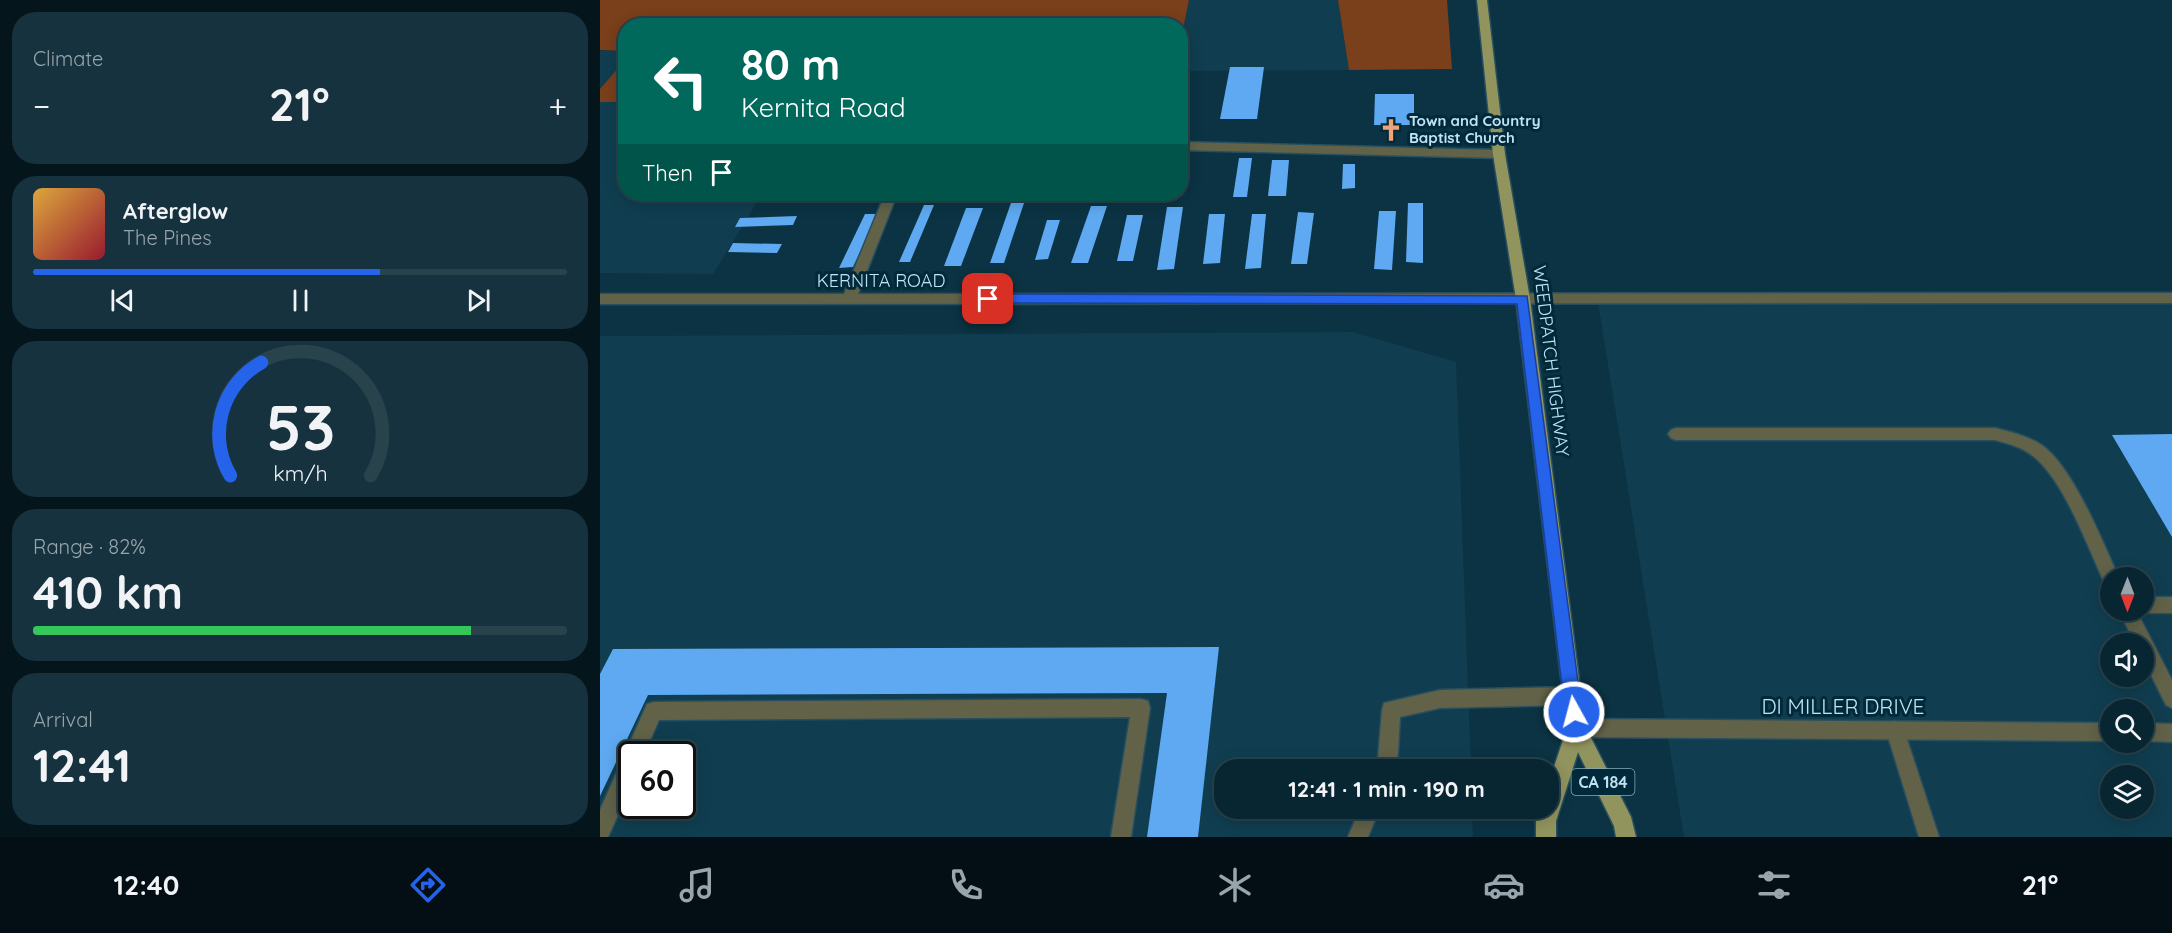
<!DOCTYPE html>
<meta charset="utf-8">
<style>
:root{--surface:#082632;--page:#16323e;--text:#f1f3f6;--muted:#98a5ac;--line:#29434d;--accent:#2563eb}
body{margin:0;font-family:Quicksand,sans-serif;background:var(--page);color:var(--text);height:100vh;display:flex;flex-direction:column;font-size:22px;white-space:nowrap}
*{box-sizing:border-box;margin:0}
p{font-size:20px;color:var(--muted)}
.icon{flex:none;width:33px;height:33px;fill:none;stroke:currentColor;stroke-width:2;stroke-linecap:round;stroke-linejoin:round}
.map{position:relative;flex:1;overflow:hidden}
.panel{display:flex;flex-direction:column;gap:12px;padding:12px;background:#04151c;width:600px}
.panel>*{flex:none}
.banner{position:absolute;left:18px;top:18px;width:570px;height:183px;border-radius:24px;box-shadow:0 3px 15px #0003,0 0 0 2px var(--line);background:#00695c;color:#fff;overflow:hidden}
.needle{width:39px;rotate:180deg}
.buttons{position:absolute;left:1500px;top:567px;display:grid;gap:12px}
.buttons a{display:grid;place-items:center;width:54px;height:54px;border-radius:50%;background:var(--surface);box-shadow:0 3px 15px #0003,0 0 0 2px var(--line);font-size:30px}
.speed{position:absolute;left:18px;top:741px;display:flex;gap:12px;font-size:30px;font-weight:700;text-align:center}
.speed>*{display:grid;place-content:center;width:78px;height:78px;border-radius:50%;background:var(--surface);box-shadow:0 3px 15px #0003,0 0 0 2px var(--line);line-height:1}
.speed .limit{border:3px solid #111;border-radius:9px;background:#fff;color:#111}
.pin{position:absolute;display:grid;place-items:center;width:51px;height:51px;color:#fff;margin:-26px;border-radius:12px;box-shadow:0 3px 9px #0006}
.me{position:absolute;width:66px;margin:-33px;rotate:353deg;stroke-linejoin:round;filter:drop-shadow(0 0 4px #0008)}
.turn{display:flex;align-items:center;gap:21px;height:126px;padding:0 24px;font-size:27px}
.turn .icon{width:78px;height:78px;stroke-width:2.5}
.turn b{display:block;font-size:42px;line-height:51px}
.then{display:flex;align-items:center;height:57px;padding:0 24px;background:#0003;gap:12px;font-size:22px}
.big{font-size:45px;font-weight:800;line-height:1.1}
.panel .tile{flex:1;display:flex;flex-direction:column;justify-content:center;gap:9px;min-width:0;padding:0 21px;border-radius:24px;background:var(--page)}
.panel .dial{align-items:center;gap:0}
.dial svg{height:156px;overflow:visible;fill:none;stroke:var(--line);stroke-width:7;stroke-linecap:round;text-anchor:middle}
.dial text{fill:var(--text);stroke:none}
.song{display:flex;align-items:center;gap:18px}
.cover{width:72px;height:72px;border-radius:9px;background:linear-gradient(135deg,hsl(40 70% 55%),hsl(350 70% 35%))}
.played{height:6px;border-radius:3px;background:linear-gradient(90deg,var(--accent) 65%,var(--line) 65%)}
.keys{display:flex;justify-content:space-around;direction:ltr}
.heat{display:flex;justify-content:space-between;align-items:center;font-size:33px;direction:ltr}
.charge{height:9px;border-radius:4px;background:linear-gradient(90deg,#34c759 82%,var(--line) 0)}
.trip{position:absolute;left:614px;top:759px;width:345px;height:60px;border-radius:24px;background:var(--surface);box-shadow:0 3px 15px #0003,0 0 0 2px var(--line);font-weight:800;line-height:60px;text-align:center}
.menu{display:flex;height:96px;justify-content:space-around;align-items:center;background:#030f14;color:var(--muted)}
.menu .icon{width:42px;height:42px}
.menu .current{color:var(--accent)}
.menu b{font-size:27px;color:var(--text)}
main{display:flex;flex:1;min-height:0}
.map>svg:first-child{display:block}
.built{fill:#103e50;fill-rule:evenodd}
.green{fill:#7a3f1b}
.building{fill:#5ea9f1}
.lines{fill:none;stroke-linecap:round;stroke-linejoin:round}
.service-casing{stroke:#284f5f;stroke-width:3}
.minor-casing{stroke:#284f5f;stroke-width:3}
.primary-casing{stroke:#284f5f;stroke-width:3}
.service{fill:#616248;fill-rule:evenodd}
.minor{fill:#616248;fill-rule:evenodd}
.primary{fill:#92945e;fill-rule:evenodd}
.route{fill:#2563eb;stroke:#184099;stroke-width:1.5}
.labels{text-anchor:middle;stroke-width:6;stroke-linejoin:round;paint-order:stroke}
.far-poi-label{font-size:15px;font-weight:bold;fill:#c0e2f3;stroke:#002939;text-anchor:start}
.shield{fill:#002939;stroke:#86aabb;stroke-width:1.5}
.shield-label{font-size:16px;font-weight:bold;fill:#c0e2f3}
.street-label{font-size:18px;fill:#c0e2f3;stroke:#002939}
.near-street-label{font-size:21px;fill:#c0e2f3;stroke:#002939}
</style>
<main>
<section class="panel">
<div class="tile"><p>Climate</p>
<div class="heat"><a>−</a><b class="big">21°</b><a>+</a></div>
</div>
<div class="tile">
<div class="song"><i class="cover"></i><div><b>Afterglow</b><p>The Pines</p></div></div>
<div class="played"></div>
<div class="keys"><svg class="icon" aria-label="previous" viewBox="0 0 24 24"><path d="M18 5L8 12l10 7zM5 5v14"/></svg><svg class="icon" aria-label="pause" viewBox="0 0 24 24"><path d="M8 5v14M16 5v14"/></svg><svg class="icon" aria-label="next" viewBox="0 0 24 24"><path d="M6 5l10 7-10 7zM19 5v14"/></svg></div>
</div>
<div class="tile dial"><svg viewBox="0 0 100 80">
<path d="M14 69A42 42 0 1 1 86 69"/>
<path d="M14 69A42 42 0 0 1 30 11" stroke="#2563eb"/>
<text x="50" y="56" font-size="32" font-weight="700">53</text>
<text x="50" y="72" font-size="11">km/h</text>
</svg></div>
<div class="tile"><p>Range · 82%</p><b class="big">410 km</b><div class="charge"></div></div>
<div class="tile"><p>Arrival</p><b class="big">12:41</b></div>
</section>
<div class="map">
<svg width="1572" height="837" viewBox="0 0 1572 837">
<rect width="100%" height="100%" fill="#0b3343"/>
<g class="built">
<polygon points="589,0 738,0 749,70 581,71 581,39"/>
<polygon points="0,51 26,51 25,60 0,89"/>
<polygon points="0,102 25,102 26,194 162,194 113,274 0,273"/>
<path d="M 1572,295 L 1572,837 L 1084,837 L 997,296 ZM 1510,578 L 1544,578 L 1544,610 L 1510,610 ZM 1510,644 L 1544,644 L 1544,676 L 1510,676 ZM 1510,710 L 1544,710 L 1544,742 L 1510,742 ZM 1510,776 L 1544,776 L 1544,808 L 1510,808 Z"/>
<path d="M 753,332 L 856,362 L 871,769 L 624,770 L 624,808 L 872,809 L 873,837 L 0,837 L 0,336 ZM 32,754 L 82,754 L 82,806 L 32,806 Z"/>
</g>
<g class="green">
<polygon points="0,0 589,0 581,39 580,26 26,26 25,51 0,50"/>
<polygon points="738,0 847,0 852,69 749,70"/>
<polygon points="25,60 25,102 0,102 0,89"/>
</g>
<g class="building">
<polygon points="630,67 664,67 657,119 620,119"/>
<polygon points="580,72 587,72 581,95 580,95"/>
<polygon points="775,94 814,94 814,125 774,125"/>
<polygon points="639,158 652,158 647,197 633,197"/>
<polygon points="672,160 689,160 686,196 668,196"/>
<polygon points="743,164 755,164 755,188 742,189"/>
<polygon points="489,194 502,194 500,203 486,203"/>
<polygon points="559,194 571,194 570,200 557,200"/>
<polygon points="412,200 425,200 404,263 390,263"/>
<polygon points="808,203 823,203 823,263 806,262"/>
<polygon points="324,205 334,205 310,262 299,262"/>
<polygon points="491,206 507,206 488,263 471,263"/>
<polygon points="567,207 583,207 574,269 557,270"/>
<polygon points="366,208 383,208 361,266 344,266"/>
<polygon points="779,211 796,211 792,270 774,269"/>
<polygon points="698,212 714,213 707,264 691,264"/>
<polygon points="265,214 278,214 253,267 239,268"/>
<polygon points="609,214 625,214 620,263 603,264"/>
<polygon points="652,214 666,214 661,268 645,269"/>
<polygon points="527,215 543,215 533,261 517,261"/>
<polygon points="197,216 193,225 135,227 140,218"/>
<polygon points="447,220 460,220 448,259 435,260"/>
<polygon points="133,243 182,244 177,253 128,252"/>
<polygon points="1572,434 1572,537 1512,435"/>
<polygon points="619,647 598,837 547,837 567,693 48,695 0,796 0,674 13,649"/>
</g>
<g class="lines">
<g class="service-casing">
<g id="service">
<path d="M 1076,428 L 1395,428 C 1411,432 1429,436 1443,446 C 1473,468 1503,542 1519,578 L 1510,578 L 1510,586 L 1505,584 C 1488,548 1464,480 1433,456 C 1422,447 1409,444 1395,440 L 1076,440 L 1071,438 L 1068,434 L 1071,430 Z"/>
<polygon points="1544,597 1572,597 1572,613 1544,613 1538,611 1544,610"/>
<polygon points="1519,610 1536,610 1572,680 1572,708 1566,705 1544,661 1544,644 1535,644"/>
<polygon points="971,687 977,690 980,696 977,702 971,705 840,708 800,717 797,770 777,770 782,710 784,703 840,690"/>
<polygon points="541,699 548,701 550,708 531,837 511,837 530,717 59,720 44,754 32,754 32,784 8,837 0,837 0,810 47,704 54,702"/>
<polygon points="1295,721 1302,723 1304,730 1339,837 1319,837 1286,730 1288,723"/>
<polygon points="760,808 780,808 768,837 748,837"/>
</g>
</g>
<g class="minor-casing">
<g id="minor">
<polygon points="580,142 899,150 905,154 899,158 580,150"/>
<polygon points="285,194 297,194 258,294 1572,293 1572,303 0,304 0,294 244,294"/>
<polygon points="976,719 1510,723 1510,741 976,737 969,735 967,728 969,721"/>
<polygon points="1544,723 1572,724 1572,742 1544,741"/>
</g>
</g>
<g class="primary-casing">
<polygon id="primary" points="877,0 887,0 905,154 930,299 985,726 1031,817 1036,837 1016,837 1014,826 978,752 956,821 956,837 936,837 936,821 940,808 948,808 948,785 967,728 916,299 893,154"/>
</g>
<use href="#service" class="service"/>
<use href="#minor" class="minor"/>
<use href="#primary" class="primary"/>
</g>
<polygon class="route" points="388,294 927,296 982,712 980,718 974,720 968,718 965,712 917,304 388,303 382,299"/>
<defs>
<g id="church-bare" transform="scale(1.8)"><path d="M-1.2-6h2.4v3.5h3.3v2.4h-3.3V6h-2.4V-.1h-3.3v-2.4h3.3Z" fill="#efa378" stroke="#002939" stroke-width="2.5" paint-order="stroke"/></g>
</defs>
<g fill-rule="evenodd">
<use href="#church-bare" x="791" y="130"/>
</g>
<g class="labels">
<g class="far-poi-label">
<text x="809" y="126">Town and Country<tspan x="809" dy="17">Baptist Church</tspan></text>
</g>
<rect class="shield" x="971.5" y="769" width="63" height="26" rx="4.5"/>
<g class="shield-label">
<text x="1003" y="788">CA 184</text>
</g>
<g class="street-label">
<text x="281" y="287">KERNITA ROAD</text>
<text transform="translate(951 361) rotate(83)" y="6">WEEDPATCH HIGHWAY</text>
</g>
<g class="near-street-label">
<text x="1243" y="714">DI MILLER DRIVE</text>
</g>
</g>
</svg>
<div class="buttons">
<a><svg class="needle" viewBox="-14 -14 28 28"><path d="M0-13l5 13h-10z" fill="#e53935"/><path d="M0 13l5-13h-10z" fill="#98a5ac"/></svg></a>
<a><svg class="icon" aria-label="sound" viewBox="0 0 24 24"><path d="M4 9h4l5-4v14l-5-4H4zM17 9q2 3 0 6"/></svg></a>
<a><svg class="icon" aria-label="search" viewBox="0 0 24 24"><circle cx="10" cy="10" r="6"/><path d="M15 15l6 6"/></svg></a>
<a><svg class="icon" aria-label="layers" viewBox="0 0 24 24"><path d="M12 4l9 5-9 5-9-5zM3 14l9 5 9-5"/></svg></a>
</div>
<div class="speed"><div class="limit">60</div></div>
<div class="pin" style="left:388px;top:299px;background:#d93025"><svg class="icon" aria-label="arrive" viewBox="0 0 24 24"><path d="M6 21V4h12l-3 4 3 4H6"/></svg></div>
<svg class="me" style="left:974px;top:712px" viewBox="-20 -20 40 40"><circle r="17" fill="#2563eb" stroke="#fff" stroke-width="3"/><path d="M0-11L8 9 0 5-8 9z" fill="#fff"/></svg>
<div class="trip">12:41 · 1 min · 190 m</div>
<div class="banner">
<div class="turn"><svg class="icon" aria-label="left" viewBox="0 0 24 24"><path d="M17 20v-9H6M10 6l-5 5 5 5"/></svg><div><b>80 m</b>Kernita Road</div></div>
<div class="then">Then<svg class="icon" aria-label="arrive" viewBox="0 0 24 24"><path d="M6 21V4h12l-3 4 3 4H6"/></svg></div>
</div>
</div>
</main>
<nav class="menu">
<b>12:40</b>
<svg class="icon current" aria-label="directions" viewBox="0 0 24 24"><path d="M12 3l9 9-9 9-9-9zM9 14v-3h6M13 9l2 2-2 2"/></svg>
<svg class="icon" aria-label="music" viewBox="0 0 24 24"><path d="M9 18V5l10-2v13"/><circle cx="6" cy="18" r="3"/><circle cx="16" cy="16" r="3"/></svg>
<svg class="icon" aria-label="phone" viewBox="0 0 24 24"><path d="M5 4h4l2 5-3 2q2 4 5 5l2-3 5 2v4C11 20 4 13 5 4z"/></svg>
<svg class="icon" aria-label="climate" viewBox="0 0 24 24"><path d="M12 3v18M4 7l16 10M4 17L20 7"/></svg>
<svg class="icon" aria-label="car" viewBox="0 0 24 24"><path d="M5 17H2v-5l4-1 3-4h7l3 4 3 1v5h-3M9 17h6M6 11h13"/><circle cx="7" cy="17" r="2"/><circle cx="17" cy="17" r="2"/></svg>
<svg class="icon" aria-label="filters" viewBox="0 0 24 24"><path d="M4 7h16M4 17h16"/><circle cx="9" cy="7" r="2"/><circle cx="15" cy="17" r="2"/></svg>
<b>21°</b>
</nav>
